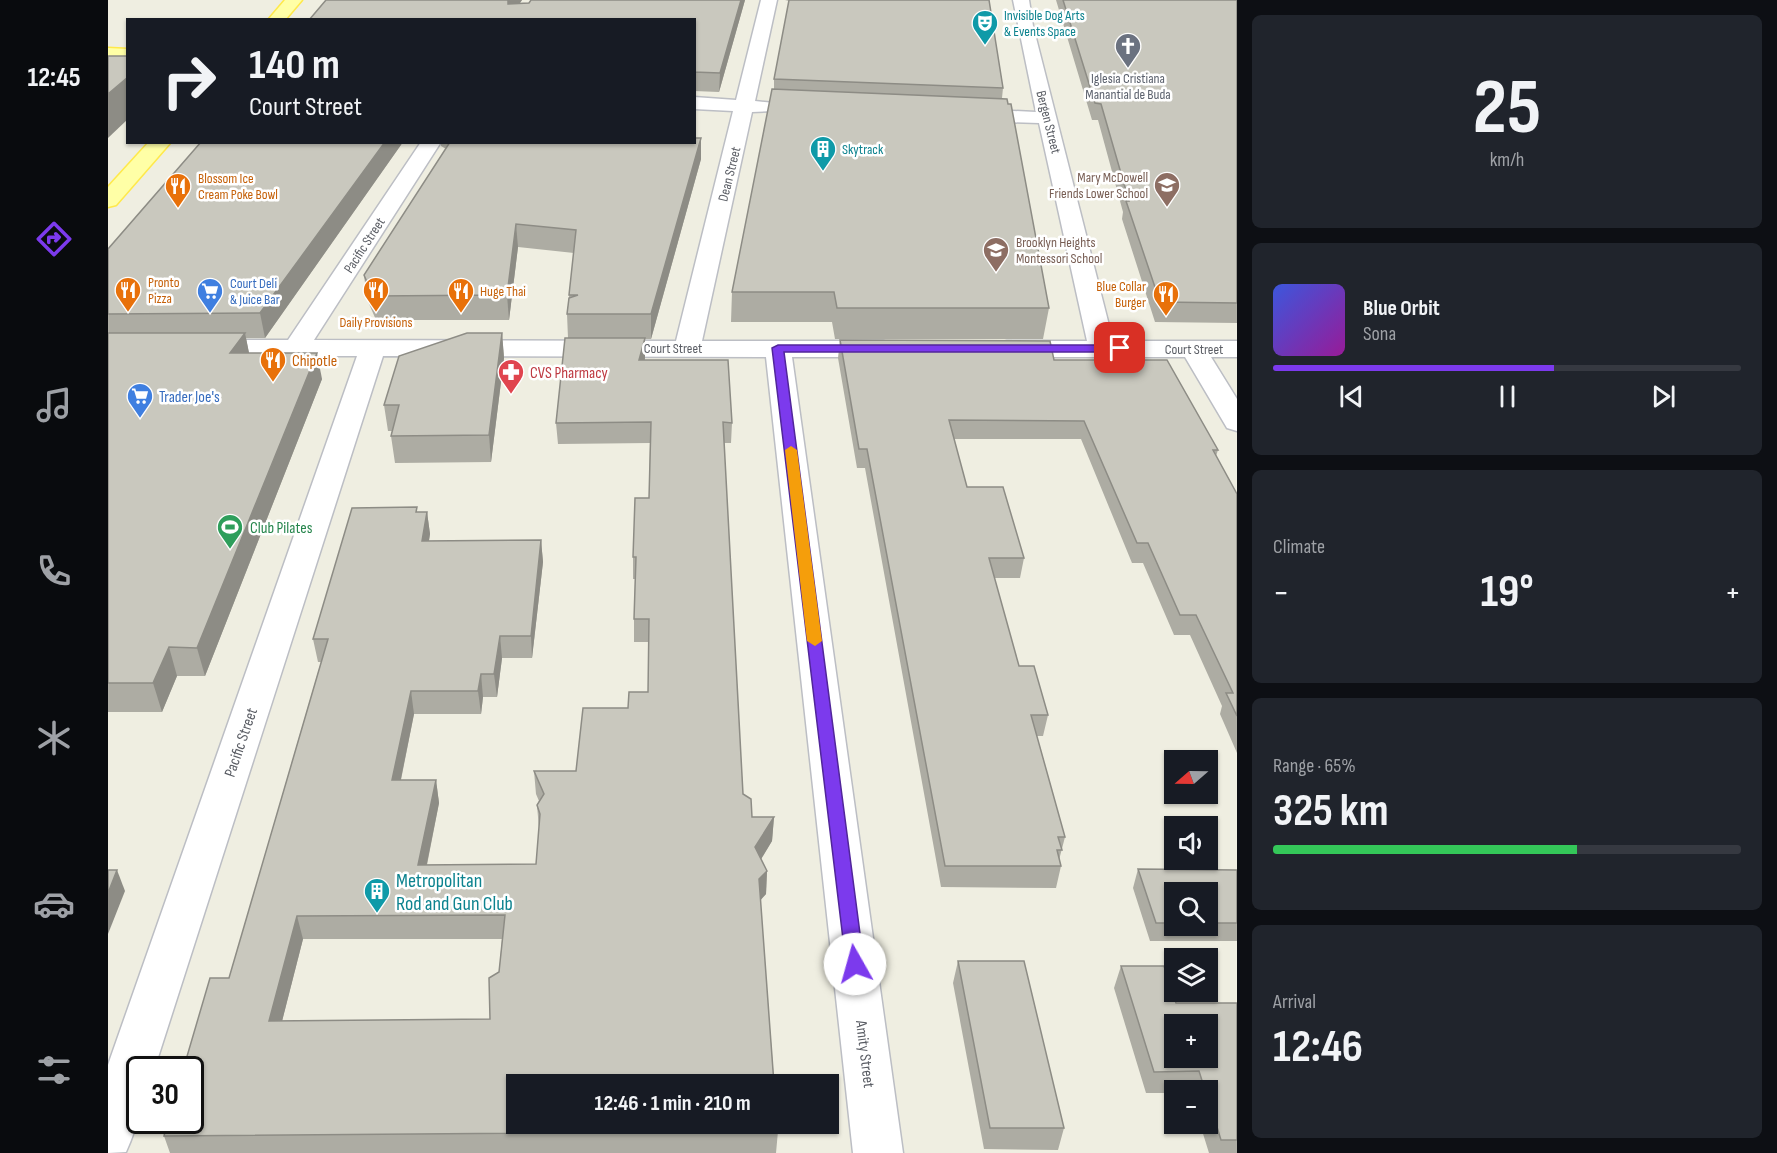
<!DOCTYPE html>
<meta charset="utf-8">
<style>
:root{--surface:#171b24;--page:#20242c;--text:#f1f3f6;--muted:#9ea1a6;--line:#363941;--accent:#7c3aed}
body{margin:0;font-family:"Sofia Sans Condensed",sans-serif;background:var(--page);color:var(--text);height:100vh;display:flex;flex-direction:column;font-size:22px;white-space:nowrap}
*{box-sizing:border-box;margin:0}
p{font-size:20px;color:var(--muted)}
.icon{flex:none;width:33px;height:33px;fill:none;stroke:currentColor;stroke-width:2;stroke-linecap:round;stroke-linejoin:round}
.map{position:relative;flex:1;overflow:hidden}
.sheet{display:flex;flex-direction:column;gap:15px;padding:15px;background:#0d0f14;width:540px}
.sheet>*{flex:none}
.hud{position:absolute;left:18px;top:18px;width:570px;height:126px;border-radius:0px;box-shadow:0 2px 4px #0004;background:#171b24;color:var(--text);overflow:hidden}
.needle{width:39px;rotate:250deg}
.tools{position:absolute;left:1056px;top:750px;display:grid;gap:12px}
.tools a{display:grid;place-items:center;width:54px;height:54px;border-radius:0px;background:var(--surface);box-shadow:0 2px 4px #0004;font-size:30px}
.speed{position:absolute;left:18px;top:1056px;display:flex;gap:12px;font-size:30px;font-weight:700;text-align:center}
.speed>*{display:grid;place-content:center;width:78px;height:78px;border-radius:50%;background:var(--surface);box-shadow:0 2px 4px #0004;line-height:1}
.speed .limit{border:3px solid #111;border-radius:9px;background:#fff;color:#111}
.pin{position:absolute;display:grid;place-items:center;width:51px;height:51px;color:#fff;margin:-26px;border-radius:12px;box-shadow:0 3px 9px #0006}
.me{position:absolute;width:66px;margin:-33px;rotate:353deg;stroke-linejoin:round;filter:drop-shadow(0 0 4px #0008)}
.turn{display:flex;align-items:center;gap:21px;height:126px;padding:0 24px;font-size:27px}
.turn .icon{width:78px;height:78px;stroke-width:2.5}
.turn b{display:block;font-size:42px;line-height:51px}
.big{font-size:45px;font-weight:700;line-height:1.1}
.sheet .widget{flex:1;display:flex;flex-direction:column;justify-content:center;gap:9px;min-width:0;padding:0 21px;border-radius:9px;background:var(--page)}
.sheet .dial{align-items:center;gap:0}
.dial b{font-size:78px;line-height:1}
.song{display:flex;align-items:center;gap:18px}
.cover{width:72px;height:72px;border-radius:9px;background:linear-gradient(135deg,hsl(230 70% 55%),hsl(300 70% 35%))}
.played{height:6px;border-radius:3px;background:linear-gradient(90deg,var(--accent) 60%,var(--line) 60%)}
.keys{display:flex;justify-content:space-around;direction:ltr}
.heat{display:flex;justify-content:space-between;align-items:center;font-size:33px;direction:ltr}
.charge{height:9px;border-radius:4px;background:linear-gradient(90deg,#34c759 65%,var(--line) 0)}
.trip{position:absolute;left:398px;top:1074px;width:333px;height:60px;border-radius:0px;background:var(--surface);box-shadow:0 2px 4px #0004;font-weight:700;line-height:60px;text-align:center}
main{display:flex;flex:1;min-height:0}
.tab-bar{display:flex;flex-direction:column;width:108px;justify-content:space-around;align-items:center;background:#090b0e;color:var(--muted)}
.tab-bar .icon{width:42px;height:42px}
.tab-bar .selected{color:var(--accent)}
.tab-bar b{font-size:27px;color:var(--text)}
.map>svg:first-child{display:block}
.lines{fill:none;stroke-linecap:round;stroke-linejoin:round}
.minor-casing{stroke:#bcbec4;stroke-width:3}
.major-casing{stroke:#ffe94a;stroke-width:3}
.minor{fill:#fff;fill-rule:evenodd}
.major{fill:#ffffa6;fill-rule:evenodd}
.wall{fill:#adaca3;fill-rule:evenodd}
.shaded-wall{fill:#8d8c85}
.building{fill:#c9c8be;stroke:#8d8c85;stroke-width:1.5;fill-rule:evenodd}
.route{fill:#7c3aed;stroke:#51269a;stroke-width:1.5}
.slow{fill:#f59e0b}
.labels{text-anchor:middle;stroke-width:5;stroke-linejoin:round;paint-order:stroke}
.far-culture-label{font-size:14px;fill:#0d838f;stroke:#fff;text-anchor:start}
.far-worship-label{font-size:14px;fill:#5b616d;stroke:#fff}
.far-street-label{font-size:14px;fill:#5a5d64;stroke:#fff}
.far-education-label{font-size:14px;fill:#785e54;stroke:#fff;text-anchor:end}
.far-food-label{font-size:14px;fill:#c56008;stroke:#fff;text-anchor:start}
.far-shop-label{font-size:14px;fill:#366cbe;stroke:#fff;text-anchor:start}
.food-label{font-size:16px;fill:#c56008;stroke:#fff;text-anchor:start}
.health-label{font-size:16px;fill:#be3a42;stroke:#fff;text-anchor:start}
.shop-label{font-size:16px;fill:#366cbe;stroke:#fff;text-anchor:start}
.leisure-label{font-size:16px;fill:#27864d;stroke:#fff;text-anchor:start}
.street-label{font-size:16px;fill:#5a5d64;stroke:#fff}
.near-culture-label{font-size:20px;fill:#0d838f;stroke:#fff;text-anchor:start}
</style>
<main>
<nav class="tab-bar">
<b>12:45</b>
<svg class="icon selected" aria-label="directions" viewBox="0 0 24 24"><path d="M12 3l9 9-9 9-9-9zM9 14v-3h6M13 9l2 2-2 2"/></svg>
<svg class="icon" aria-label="music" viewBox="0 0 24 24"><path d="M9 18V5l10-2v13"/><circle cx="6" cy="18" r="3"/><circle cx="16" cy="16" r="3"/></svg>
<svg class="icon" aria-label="phone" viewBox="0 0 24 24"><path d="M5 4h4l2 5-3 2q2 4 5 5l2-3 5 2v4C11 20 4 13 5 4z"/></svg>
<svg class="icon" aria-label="climate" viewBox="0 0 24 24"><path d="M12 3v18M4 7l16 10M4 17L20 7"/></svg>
<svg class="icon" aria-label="car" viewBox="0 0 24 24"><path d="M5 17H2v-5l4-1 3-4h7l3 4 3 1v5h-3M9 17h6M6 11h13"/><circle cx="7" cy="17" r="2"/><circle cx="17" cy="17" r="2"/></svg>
<svg class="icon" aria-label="filters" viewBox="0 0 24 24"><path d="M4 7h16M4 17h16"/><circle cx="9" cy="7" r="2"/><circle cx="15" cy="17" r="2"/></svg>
</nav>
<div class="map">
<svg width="1129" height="1153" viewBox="0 0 1129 1153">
<rect width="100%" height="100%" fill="#efeee1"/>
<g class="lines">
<g class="minor-casing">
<g id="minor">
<path d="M 653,0 L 669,0 L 647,101 L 667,103 L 669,107 L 667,111 L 644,112 L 594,341 L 775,341 L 784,343 L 788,349 L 784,355 L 775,357 L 684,357 L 795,1153 L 745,1153 L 658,357 L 275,356 L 46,1070 L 32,1070 C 32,1105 33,1119 18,1152 L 0,1153 L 0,1065 L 249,356 L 95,356 L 86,354 L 82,348 L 86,342 L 95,340 L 180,340 L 313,142 L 333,142 L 206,340 L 568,341 L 625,111 L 586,109 L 586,97 L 628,100 Z"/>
<polygon points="905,0 921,0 925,26 1005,341 1129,341 1129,357 1103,357 1129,399 1129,431 1119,428 1077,357 899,357 890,355 886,349 890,343 899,341 979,341 931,123 861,121 854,119 851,115 854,111 861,109 928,112"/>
</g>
</g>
<g class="major-casing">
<g id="major">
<polygon points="177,0 194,0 177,20 160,20"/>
<polygon points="0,48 20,49 20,59 0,58"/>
<polygon points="41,142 63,142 8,205 0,207 0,187"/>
</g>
</g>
<use href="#minor" class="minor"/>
<use href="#major" class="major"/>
</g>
<g class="wall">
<polygon points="218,0 414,0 412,3 637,0 611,92 586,91 586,20"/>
<polygon points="677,0 881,0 895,88 894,98 941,308 935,339 727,339 724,322 623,322 624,292 666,89 666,79 681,1"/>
<polygon points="948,0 1129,0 1129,323 1047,322 1014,219 1015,212 990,120 984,120"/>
<polygon points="93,142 295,142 157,338 138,338 141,353 214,379 97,676 69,676 54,712 0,712 0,249"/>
<path d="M 333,142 L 586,142 L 593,159 L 543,339 L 537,339 L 537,360 L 624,423 L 623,443 L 616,443 L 635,794 L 644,817 L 666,817 L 664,841 L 653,859 L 659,871 L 658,894 L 652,900 L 670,1131 L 668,1153 L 62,1153 L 56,1136 L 121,978 L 213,662 L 210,662 L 205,639 L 309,507 L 309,512 L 319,512 L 322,534 L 321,541 L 433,540 L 435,562 L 424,658 L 394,658 L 389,697 L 375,697 L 373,714 L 306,714 L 293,780 L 328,780 L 331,803 L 319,865 L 428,864 L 431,829 L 429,805 L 431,801 L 428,794 L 426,771 L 468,771 L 520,708 L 540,692 L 540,642 L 526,642 L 526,619 L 527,579 L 525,579 L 525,557 L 541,498 L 542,443 L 450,444 L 448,423 L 460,338 L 459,314 L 466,253 L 410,247 L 401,320 L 268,320 L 259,299 L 256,275 L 338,149 L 333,146 ZM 195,939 L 394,939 L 391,972 L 382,1019 L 174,1021 Z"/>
<polygon points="394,333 396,358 383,462 287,463 283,436 284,431 280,431 276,405"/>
<polygon points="732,340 946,360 1110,450 1108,456 1129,494 1129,753 1112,714 1114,706 1082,635 1066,635 1035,563 1024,563 973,439 846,439 859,487 916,558 912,578 886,578 911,666 940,715 935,736 929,736 957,837 951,860 953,866 948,888 833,887 757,468 749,468 730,358"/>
<path d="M 1030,869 L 1129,870 L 1129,941 L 1042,941 L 1025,888 ZM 1066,892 L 1100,892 L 1100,926 L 1066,926 Z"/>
<polygon points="850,961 956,1128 950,1150 876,1149 845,983"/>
<polygon points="1013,966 1068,1003 1129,1003 1129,1153 1101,1153 1092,1124 1100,1124 1100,1090 1066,1090 1066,1093 1038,1093 1006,988"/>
</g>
<g class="shaded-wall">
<polygon points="400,0 414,0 401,19 400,1"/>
<polygon points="633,0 637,0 611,92 612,73"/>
<polygon points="20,77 20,119 0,138 0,94"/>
<polygon points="593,138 593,159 543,339 543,314"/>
<polygon points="277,142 295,142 157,338 152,313"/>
<polygon points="408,224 410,247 401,320 399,295"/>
<polygon points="137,333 142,358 122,353"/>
<polygon points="394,333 396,358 383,462 381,435"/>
<polygon points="537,338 537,358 531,380 531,360"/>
<polygon points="209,353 214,379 97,676 89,648"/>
<polygon points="319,512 322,534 317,563 314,541"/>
<polygon points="433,540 435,562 424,658 423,636"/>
<polygon points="392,636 394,658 389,697 386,674"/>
<polygon points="61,647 69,676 54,712 45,683"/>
<polygon points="373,674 375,697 373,714 370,691"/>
<polygon points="303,691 306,714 288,803 284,780"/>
<polygon points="328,780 331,803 314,888 310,865"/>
<polygon points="666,817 664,841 646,871 647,847"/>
<polygon points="9,870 17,891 0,934 0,893"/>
<polygon points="659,871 658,894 650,903 651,879"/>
<polygon points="189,916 195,939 168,1045 161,1021"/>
</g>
<g class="building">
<polygon points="218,0 400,0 400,4 421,3 423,0 633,0 612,73 586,72 586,20 201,20"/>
<polygon points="681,0 881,0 895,88 666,79"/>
<polygon points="955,0 1129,0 1129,303 1052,302 1018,201 1021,201 993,104 987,103"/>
<polygon points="0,56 20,56 20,77 0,94"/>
<polygon points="664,89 899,99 900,104 903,104 941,308 729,308 726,292 624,292"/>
<polygon points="586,138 593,138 543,314 459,314 461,298 470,295 461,295 468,230 408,224 399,295 265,296 256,275 342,142 586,142"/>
<polygon points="93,142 277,142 152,313 0,314 0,249"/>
<polygon points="0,333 137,333 122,353 209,353 89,648 61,647 45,683 0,683"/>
<polygon points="359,333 394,333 381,435 283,436 291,405 276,405 291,356"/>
<path d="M 457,338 L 537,338 L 531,360 L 620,360 L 624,423 L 615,422 L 635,794 L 643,799 L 644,817 L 666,817 L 647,847 L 659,871 L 651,879 L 666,1084 L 408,1084 L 408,1124 L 669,1124 L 670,1131 L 56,1136 L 60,1120 L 82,1120 L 82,1070 L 75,1070 L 102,978 L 121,978 L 220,639 L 205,639 L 244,508 L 309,507 L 308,512 L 319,512 L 314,541 L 433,540 L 423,636 L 392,636 L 386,674 L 373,674 L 370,691 L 303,691 L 284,780 L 328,780 L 310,865 L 428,864 L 432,814 L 429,805 L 436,794 L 426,771 L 468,771 L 475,708 L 520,708 L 521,692 L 540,692 L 541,619 L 526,619 L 528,557 L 525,557 L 527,498 L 541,498 L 543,422 L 448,423 ZM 397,915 L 391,972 L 381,978 L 382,1019 L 161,1021 L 189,916 Z"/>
<polygon points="732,340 942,341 946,360 1059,360 1110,450 1105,450 1129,494 1129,716 1118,693 1125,693 1088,615 1072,615 1040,543 1029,543 976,421 841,420 859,487 895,487 916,558 881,558 911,666 926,666 940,715 923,715 957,837 950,837 954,850 949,850 953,866 837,866 759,449 751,449"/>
<polygon points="1030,869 1129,870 1129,923 1100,923 1100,892 1066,892 1066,923 1048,923"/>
<polygon points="0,870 9,870 0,893"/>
<polygon points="850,961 916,961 956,1128 882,1128"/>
<path d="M 1013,966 L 1056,966 L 1068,1003 L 1129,1003 L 1129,1140 L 1113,1140 L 1100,1098 L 1100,1090 L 1097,1090 L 1091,1071 L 1046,1072 ZM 1066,1024 L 1100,1024 L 1100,1058 L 1066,1058 Z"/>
</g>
<polygon class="route" points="670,345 1012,345 1017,348 1012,352 676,352 756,964 753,970 747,972 740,970 738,964 664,348"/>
<polygon class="slow" points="683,446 689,450 714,641 707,646 699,641 677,450"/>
<defs>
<g id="theatre-pin" transform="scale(1.35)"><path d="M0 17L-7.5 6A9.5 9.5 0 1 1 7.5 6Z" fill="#0f9aa8" stroke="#fff"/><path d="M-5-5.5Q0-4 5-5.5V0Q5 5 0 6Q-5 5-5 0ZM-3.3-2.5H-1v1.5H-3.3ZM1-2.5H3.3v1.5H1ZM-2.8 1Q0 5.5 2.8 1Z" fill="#fff"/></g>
<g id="church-pin" transform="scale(1.35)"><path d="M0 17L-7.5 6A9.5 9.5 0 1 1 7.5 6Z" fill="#6b7280" stroke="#fff"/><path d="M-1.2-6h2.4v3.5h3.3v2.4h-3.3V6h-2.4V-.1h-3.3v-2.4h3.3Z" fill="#fff"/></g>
<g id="building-pin" transform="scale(1.35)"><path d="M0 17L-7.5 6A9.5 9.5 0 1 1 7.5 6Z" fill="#0f9aa8" stroke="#fff"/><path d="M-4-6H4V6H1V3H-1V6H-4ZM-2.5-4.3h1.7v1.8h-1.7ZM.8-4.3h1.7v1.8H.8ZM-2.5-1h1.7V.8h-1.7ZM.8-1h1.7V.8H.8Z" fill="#fff"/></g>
<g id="school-pin" transform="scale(1.35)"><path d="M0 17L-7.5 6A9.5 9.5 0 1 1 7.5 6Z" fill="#8d6e63" stroke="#fff"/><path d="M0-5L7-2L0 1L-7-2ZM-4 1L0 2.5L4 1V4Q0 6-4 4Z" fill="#fff"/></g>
<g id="restaurant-pin" transform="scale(1.35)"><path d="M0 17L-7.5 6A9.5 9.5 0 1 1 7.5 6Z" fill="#e8710a" stroke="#fff"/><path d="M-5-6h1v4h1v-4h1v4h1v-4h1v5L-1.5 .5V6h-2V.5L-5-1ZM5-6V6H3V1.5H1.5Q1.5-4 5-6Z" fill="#fff"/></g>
<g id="supermarket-pin" transform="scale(1.35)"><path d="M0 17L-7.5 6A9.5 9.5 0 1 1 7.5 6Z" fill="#3f7fe0" stroke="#fff"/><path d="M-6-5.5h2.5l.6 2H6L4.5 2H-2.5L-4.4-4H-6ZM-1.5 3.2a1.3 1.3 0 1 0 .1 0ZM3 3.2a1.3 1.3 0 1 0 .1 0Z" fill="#fff"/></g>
<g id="pharmacy-pin" transform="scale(1.35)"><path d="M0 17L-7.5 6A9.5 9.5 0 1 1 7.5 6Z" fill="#e0444e" stroke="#fff"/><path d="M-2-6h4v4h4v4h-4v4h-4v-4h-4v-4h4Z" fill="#fff"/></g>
<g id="stadium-pin" transform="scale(1.35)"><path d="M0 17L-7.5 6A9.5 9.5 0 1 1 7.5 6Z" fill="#2e9e5b" stroke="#fff"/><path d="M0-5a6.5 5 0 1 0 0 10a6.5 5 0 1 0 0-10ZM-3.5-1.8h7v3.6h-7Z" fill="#fff"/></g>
</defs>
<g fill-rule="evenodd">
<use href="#theatre-pin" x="877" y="23"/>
<use href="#church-pin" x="1020" y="46"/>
<use href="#building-pin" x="715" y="149"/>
<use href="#school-pin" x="1059" y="185"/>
<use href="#restaurant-pin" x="70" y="186"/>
<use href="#school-pin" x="888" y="250"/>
<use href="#restaurant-pin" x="20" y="290"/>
<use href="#restaurant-pin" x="268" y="290"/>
<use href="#supermarket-pin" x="102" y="291"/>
<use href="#restaurant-pin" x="353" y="291"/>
<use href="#restaurant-pin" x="1058" y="294"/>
<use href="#restaurant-pin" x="165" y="360"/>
<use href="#pharmacy-pin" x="403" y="372"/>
<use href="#supermarket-pin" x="32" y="396"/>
<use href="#stadium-pin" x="122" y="527"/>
<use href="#building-pin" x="269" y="891"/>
</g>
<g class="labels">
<g class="far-culture-label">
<text x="896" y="20">Invisible Dog Arts<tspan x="896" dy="16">&amp; Events Space</tspan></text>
<text x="734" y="154">Skytrack</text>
</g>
<g class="far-worship-label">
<text x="1020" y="83">Iglesia Cristiana<tspan x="1020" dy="16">Manantial de Buda</tspan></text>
</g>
<g class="far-street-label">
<text transform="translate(941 122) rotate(76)" y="5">Bergen Street</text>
<text transform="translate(621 174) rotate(-76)" y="5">Dean Street</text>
<text transform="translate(256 245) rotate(-57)" y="5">Pacific Street</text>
<text x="565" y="353">Court Street</text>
<text x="1086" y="354">Court Street</text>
</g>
<g class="far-education-label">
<text x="1040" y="182">Mary McDowell<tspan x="1040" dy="16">Friends Lower School</tspan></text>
<text x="908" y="247" text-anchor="start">Brooklyn Heights<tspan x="908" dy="16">Montessori School</tspan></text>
</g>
<g class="far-food-label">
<text x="90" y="183">Blossom Ice<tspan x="90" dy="16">Cream Poke Bowl</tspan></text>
<text x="40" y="287">Pronto<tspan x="40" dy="16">Pizza</tspan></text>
<text x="1038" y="291" text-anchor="end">Blue Collar<tspan x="1038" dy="16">Burger</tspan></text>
<text x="372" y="296">Huge Thai</text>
<text x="268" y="327" text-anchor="middle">Daily Provisions</text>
</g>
<g class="far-shop-label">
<text x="122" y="288">Court Deli<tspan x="122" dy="16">&amp; Juice Bar</tspan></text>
</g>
<g class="food-label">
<text x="184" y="366">Chipotle</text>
</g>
<g class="health-label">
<text x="422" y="378">CVS Pharmacy</text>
</g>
<g class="shop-label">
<text x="51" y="402">Trader Joe's</text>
</g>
<g class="leisure-label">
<text x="142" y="533">Club Pilates</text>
</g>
<g class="street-label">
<text transform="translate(132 742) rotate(-71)" y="6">Pacific Street</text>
<text transform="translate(758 1054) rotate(83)" y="6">Amity Street</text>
</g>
<g class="near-culture-label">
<text x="288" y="887">Metropolitan<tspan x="288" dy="23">Rod and Gun Club</tspan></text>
</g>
</g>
</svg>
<div class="tools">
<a><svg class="needle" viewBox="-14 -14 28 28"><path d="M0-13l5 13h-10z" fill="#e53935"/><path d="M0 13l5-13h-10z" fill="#9ea1a6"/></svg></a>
<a><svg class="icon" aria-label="sound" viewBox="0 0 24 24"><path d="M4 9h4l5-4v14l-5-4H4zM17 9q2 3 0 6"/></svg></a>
<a><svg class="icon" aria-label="search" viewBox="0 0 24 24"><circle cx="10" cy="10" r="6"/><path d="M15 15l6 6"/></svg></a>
<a><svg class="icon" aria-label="layers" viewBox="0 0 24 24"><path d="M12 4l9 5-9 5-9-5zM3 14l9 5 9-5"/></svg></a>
<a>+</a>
<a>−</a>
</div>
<div class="speed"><div class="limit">30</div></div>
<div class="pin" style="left:1012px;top:348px;background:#d93025"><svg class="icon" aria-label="arrive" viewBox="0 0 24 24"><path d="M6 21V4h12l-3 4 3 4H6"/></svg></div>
<svg class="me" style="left:747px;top:964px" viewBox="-20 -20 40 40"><circle r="19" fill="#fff"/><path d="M0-13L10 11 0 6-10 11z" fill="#7c3aed"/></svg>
<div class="trip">12:46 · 1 min · 210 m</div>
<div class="hud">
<div class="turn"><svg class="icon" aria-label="right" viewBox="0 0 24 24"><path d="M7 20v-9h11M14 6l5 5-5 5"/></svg><div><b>140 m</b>Court Street</div></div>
</div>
</div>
<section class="sheet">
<div class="widget dial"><b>25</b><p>km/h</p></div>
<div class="widget">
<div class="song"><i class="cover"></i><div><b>Blue Orbit</b><p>Sona</p></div></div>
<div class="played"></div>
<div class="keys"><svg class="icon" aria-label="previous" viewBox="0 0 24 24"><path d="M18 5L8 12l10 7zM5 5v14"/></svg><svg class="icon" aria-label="pause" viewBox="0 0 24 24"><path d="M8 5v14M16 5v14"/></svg><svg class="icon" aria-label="next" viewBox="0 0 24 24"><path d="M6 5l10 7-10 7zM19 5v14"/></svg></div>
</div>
<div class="widget"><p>Climate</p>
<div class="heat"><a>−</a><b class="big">19°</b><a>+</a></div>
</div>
<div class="widget"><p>Range · 65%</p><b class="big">325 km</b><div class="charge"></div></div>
<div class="widget"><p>Arrival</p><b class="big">12:46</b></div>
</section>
</main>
